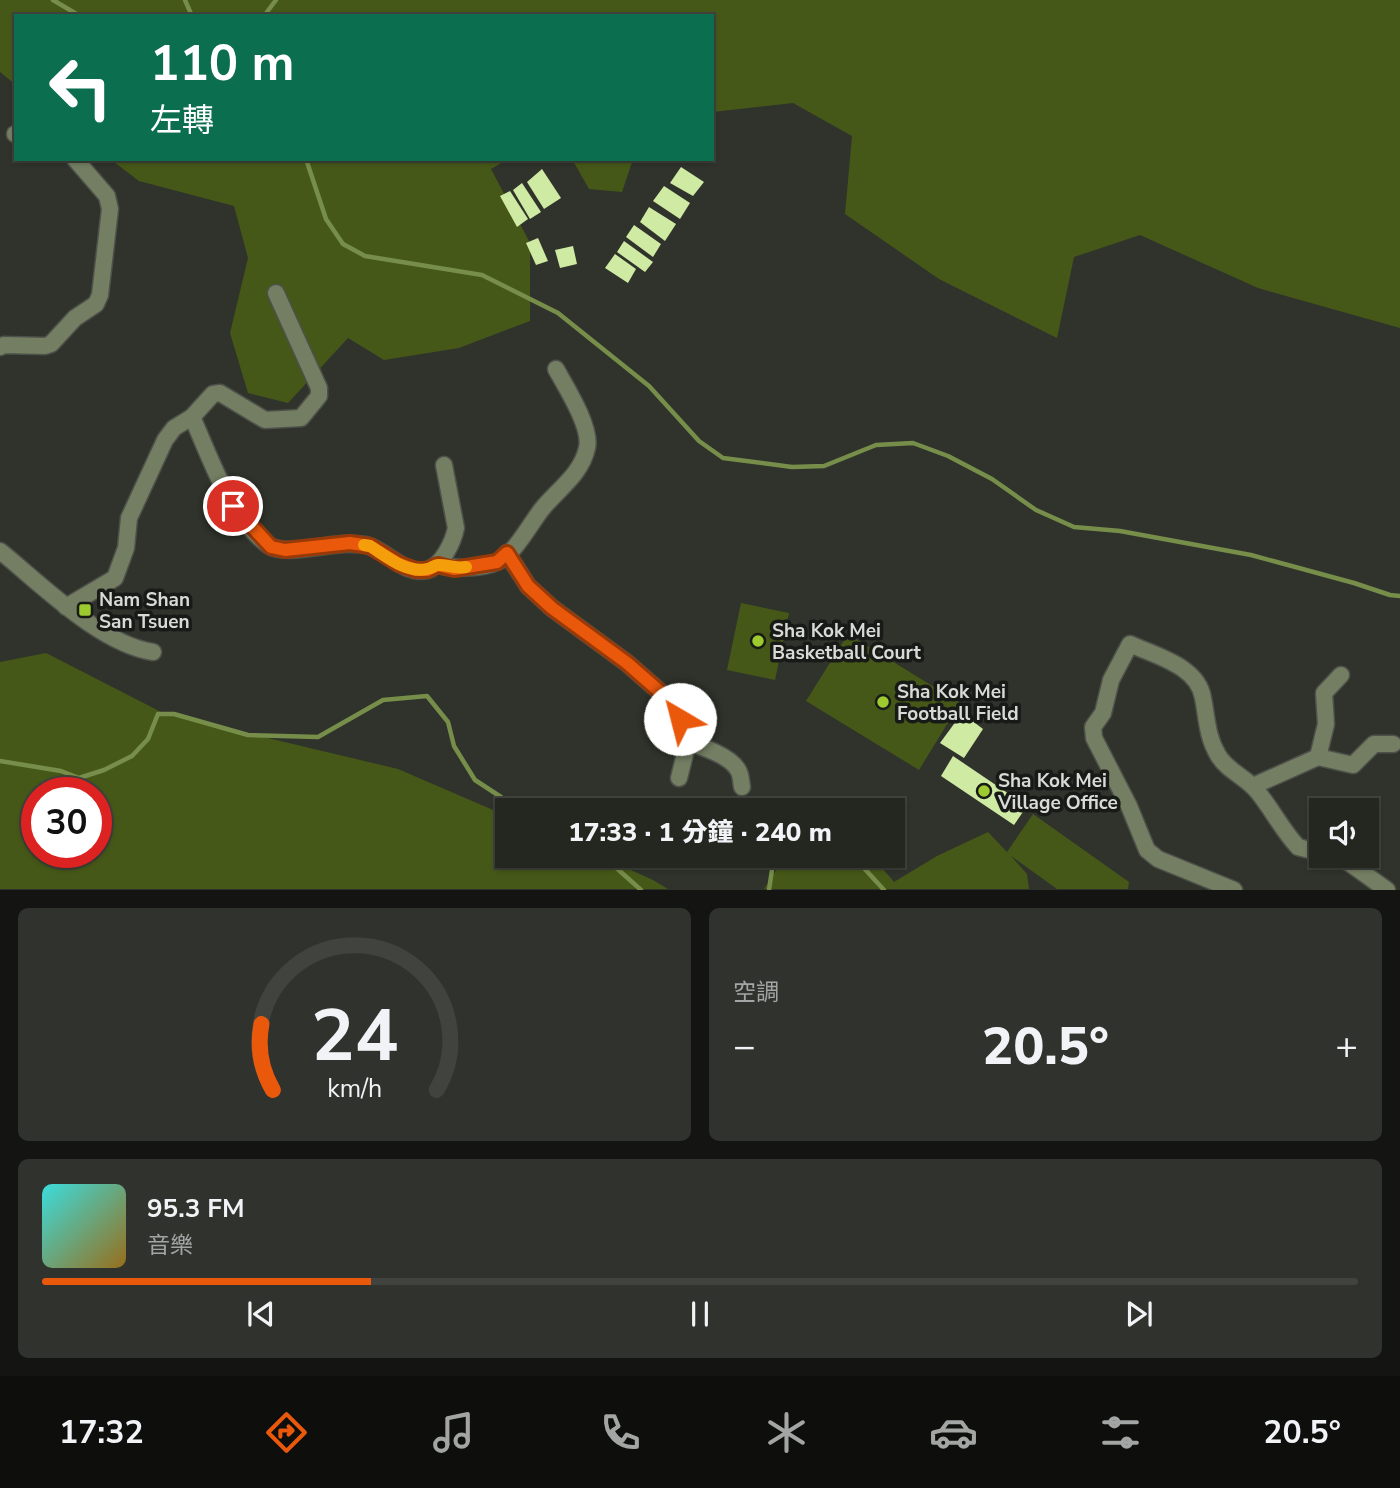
<!DOCTYPE html>
<html lang="zh-TW">
<meta charset="utf-8">
<style>
:root{--surface:#242620;--page:#30322d;--text:#f1f3f6;--muted:#a3a5a5;--line:#41433e;--accent:#ea580c}
body{margin:0;font-family:"Nunito Sans","Noto Sans TC",sans-serif;background:var(--page);color:var(--text);height:100vh;display:flex;flex-direction:column;font-size:26px;white-space:nowrap}
*{box-sizing:border-box;margin:0}
p{font-size:23px;color:var(--muted)}
.icon{flex:none;width:38px;height:38px;fill:none;stroke:currentColor;stroke-width:2;stroke-linecap:round;stroke-linejoin:round}
.map{position:relative;height:890px;overflow:hidden}
.side{display:flex;flex-direction:column;gap:18px;padding:18px;background:#141512;flex:1}
.side>*{flex:none}
.banner{position:absolute;left:14px;top:14px;width:700px;height:147px;border-radius:0px;box-shadow:0 2px 5px #0004,0 0 0 2px var(--line);background:#0b6e4f;color:#fff;overflow:hidden}
.controls{position:absolute;left:1309px;top:798px;display:grid;gap:14px}
.controls a{display:grid;place-items:center;width:70px;height:70px;border-radius:0px;background:var(--surface);box-shadow:0 2px 5px #0004,0 0 0 2px var(--line);font-size:35px}
.speed{position:absolute;left:21px;top:777px;display:flex;gap:14px;font-size:35px;font-weight:700;text-align:center}
.speed>*{display:grid;place-content:center;width:91px;height:91px;border-radius:50%;background:var(--surface);box-shadow:0 2px 5px #0004,0 0 0 2px var(--line);line-height:1}
.speed .limit{border:10px solid #d22;background:#fff;color:#111}
.pin{position:absolute;display:grid;place-items:center;width:60px;height:60px;color:#fff;margin:-30px;border:4px solid #fff;border-radius:50%;box-shadow:0 2px 7px #0007}
.me{position:absolute;width:77px;margin:-38px;rotate:323deg;stroke-linejoin:round;filter:drop-shadow(0 0 5px #0008)}
.turn{display:flex;align-items:center;gap:24px;height:147px;padding:0 21px;font-size:32px}
.turn .icon{width:91px;height:91px;stroke-width:2.5}
.turn b{display:block;font-size:49px;line-height:60px}
.big{font-size:52px;font-weight:800;line-height:1.1}
.side .tile{flex:1;display:flex;flex-direction:column;justify-content:center;gap:10px;min-width:0;padding:0 24px;border-radius:10px;background:var(--page)}
.side .dial{align-items:center;gap:0}
.dial svg{height:182px;overflow:visible;fill:none;stroke:var(--line);stroke-width:7;stroke-linecap:round;text-anchor:middle}
.dial text{fill:var(--text);stroke:none}
.song{display:flex;align-items:center;gap:21px}
.cover{width:84px;height:84px;border-radius:10px;background:linear-gradient(135deg,hsl(180 70% 55%),hsl(40 70% 35%))}
.played{height:7px;border-radius:4px;background:linear-gradient(90deg,var(--accent) 25%,var(--line) 25%)}
.keys{display:flex;justify-content:space-around;direction:ltr}
.heat{display:flex;justify-content:space-between;align-items:center;font-size:38px;direction:ltr}
.side .tiles{flex:1;display:grid;gap:18px;grid-template-columns:1fr 1fr}
.tile:last-child{grid-column:span 2}
.trip{position:absolute;left:495px;top:798px;width:410px;height:70px;border-radius:0px;background:var(--surface);box-shadow:0 2px 5px #0004,0 0 0 2px var(--line);font-weight:800;line-height:70px;text-align:center}
.menu{display:flex;height:112px;justify-content:space-around;align-items:center;background:#0e0f0d;color:var(--muted)}
.menu .icon{width:49px;height:49px}
.menu .selected{color:var(--accent)}
.menu b{font-size:32px;color:var(--text)}
.map>svg:first-child{display:block}
.green{fill:#455818;fill-rule:evenodd}
.lines{fill:none;stroke-linecap:round;stroke-linejoin:round}
.stream{stroke:#778e4a;stroke-width:4.5}
.building{fill:#cfeaa2}
.minor-casing{stroke:#4e514a;stroke-width:19}
.minor{stroke:#737e62;stroke-width:16}
.route-casing{stroke:#983908;stroke-width:18}
.route{stroke:#ea580c;stroke-width:12}
.slow{stroke:#f59e0b;stroke-width:12}
.poi-dot{fill:#9dca2f;stroke:#181a17;stroke-width:2.5}
.labels{text-anchor:middle;stroke-width:7;stroke-linejoin:round;paint-order:stroke}
.poi-label{font-size:19px;font-weight:bold;fill:#d8dad5;stroke:#181a17;text-anchor:start}
</style>
<div class="map">
<svg width="1400" height="890" viewBox="0 0 1400 890">
<rect width="100%" height="100%" fill="#30332b"/>
<g class="green">
<polygon points="0,0 1400,0 1400,328 1258,288 1140,235 1074,257 1057,338 939,279 845,214 852,136 793,103 712,112 712,16 16,16 16,85 0,72"/>
<polygon points="110,159 508,159 491,169 530,243 530,321 459,348 384,360 348,338 288,403 248,393 230,333 248,258 234,206 139,181"/>
<polygon points="572,159 633,159 622,192 589,189"/>
<polygon points="741,603 789,613 775,680 727,670"/>
<polygon points="848,634 960,703 919,770 806,701"/>
<path d="M 46,653 L 163,713 L 398,769 L 507,816 L 508,856 L 600,856 L 653,880 L 668,889 L 0,889 L 0,662 ZM 37,793 L 96,793 L 96,852 L 37,852 Z"/>
<polygon points="1033,814 1129,882 1128,889 1057,889 1011,856 1027,874 1029,889 764,889 785,856 872,856 894,882 937,856 988,832 1007,852"/>
</g>
<g class="lines">
<g class="stream">
<polyline points="53,0 80,16"/>
<polyline points="185,0 192,16"/>
<polyline points="264,16 276,0"/>
<polyline points="306,159 326,219 343,244 365,256 482,275 558,313 649,386 699,441 723,458 792,467 824,466 876,445 913,443 948,456 992,479 1036,510 1074,527 1120,531 1251,555 1354,583 1390,595 1400,596"/>
<polyline points="0,761 61,771 79,778 104,770 132,756 148,739 158,714 174,714 248,735 318,737 383,700 427,696 448,722 454,746 475,780 501,797 506,806 508,816"/>
<polyline points="814,810 818,810"/>
<polyline points="603,856 641,890"/>
<polyline points="853,856 884,890"/>
<polyline points="769,890 774,856"/>
</g>
</g>
<g class="building">
<polygon points="681,167 704,182 693,196 670,183"/>
<polygon points="542,169 561,198 544,209 527,182"/>
<polygon points="522,183 541,212 530,219 513,190"/>
<polygon points="664,186 690,203 680,219 653,201"/>
<polygon points="510,191 528,219 517,227 500,196"/>
<polygon points="649,207 676,224 665,241 640,222"/>
<polygon points="634,225 661,244 653,257 626,237"/>
<polygon points="538,238 548,261 536,265 526,243"/>
<polygon points="624,241 653,262 645,272 617,252"/>
<polygon points="573,246 577,264 560,268 555,250"/>
<polygon points="615,254 636,269 628,283 605,268"/>
<polygon points="962,713 983,729 964,758 940,743"/>
<polygon points="953,756 1027,806 1014,825 941,776"/>
</g>
<g class="lines">
<g class="minor-casing">
<g id="minor">
<polyline points="15,134 16,134"/>
<polyline points="0,347 4,345 45,346 51,344 75,318 96,304 100,295 110,209 107,196 75,159"/>
<polyline points="192,417 213,394 220,393 265,420 301,418 319,396 319,388 276,293"/>
<path d="M 0,551 C 41,584 100,644 153,652"/>
<polyline points="507,553 528,586 552,608 627,663 659,691 680,719 686,750 679,778"/>
<path d="M 438,565 C 454,569 482,569 497,562 C 515,554 530,524 542,509 C 558,489 581,475 587,448 C 592,428 566,387 556,369"/>
<path d="M 66,607 L 115,578 L 126,548 L 129,518 L 165,440 L 174,428 L 192,417 C 212,461 228,514 268,545 C 285,557 331,542 353,544 C 358,544 364,544 369,546 C 388,552 404,575 427,570 C 442,566 453,542 456,528 L 444,465"/>
<path d="M 684,741 C 700,746 730,755 738,770 C 741,774 741,782 742,787"/>
<polyline points="1318,757 1326,724 1324,693 1341,675"/>
<polyline points="1253,786 1318,757 1353,765 1374,744 1393,744"/>
<polyline points="1335,856 1348,862 1387,890"/>
<path d="M 1234,890 L 1158,859 L 1147,850 L 1129,806 L 1094,738 L 1093,727 L 1103,713 L 1111,680 L 1130,644 C 1156,656 1198,666 1203,698 C 1207,718 1207,737 1218,755 C 1227,771 1246,777 1257,791 C 1272,809 1282,830 1298,847 L 1321,853"/>
</g>
</g>
<use href="#minor" class="minor"/>
</g>
<g class="lines">
<g class="route-casing">
<polyline id="route" points="233,506 271,547 285,550 350,543 370,546 399,564 416,570 427,570 438,565 454,569 497,562 507,553 528,586 552,608 627,663 659,691 680,719"/>
</g>
<use href="#route" class="route"/>
<path class="slow" d="M 364,545 L 370,546 C 386,556 407,574 427,569 C 431,569 434,565 438,565 C 445,564 454,569 466,567"/>
</g>
<g class="poi-dot">
<rect x="78" y="603" width="14" height="14" rx="3.5"/>
<circle cx="758" cy="641" r="7"/>
<circle cx="883" cy="702" r="7"/>
<circle cx="984" cy="791" r="7"/>
</g>
<g class="labels">
<g class="poi-label">
<text x="99" y="606">Nam Shan<tspan x="99" dy="22">San Tsuen</tspan></text>
<text x="772" y="637">Sha Kok Mei<tspan x="772" dy="22">Basketball Court</tspan></text>
<text x="897" y="698">Sha Kok Mei<tspan x="897" dy="22">Football Field</tspan></text>
<text x="998" y="787">Sha Kok Mei<tspan x="998" dy="22">Village Office</tspan></text>
</g>
</g>
</svg>
<div class="controls">
<a><svg class="icon" aria-label="sound" viewBox="0 0 24 24"><path d="M4 9h4l5-4v14l-5-4H4zM17 9q2 3 0 6"/></svg></a>
</div>
<div class="speed"><div class="limit">30</div></div>
<div class="pin" style="left:233px;top:506px;background:#d93025"><svg class="icon" aria-label="arrive" viewBox="0 0 24 24"><path d="M6 21V4h12l-3 4 3 4H6"/></svg></div>
<svg class="me" style="left:680px;top:719px" viewBox="-20 -20 40 40"><circle r="19" fill="#fff"/><path d="M0-13L10 11 0 6-10 11z" fill="#ea580c"/></svg>
<div class="trip">17:33 · 1 分鐘 · 240 m</div>
<div class="banner">
<div class="turn"><svg class="icon" aria-label="left" viewBox="0 0 24 24"><path d="M17 20v-9H6M10 6l-5 5 5 5"/></svg><div><b>110 m</b>左轉</div></div>
</div>
</div>
<section class="side">
<div class="tiles">
<div class="tile dial"><svg viewBox="0 0 100 80">
<path d="M14 69A42 42 0 1 1 86 69"/>
<path d="M14 69A42 42 0 0 1 9 40" stroke="#ea580c"/>
<text x="50" y="56" font-size="32" font-weight="700">24</text>
<text x="50" y="72" font-size="11">km/h</text>
</svg></div>
<div class="tile"><p>空調</p>
<div class="heat"><a>−</a><b class="big">20.5°</b><a>+</a></div>
</div>
<div class="tile">
<div class="song"><i class="cover"></i><div><b>95.3 FM</b><p>音樂</p></div></div>
<div class="played"></div>
<div class="keys"><svg class="icon" aria-label="previous" viewBox="0 0 24 24"><path d="M18 5L8 12l10 7zM5 5v14"/></svg><svg class="icon" aria-label="pause" viewBox="0 0 24 24"><path d="M8 5v14M16 5v14"/></svg><svg class="icon" aria-label="next" viewBox="0 0 24 24"><path d="M6 5l10 7-10 7zM19 5v14"/></svg></div>
</div>
</div>
</section>
<nav class="menu">
<b>17:32</b>
<svg class="icon selected" aria-label="directions" viewBox="0 0 24 24"><path d="M12 3l9 9-9 9-9-9zM9 14v-3h6M13 9l2 2-2 2"/></svg>
<svg class="icon" aria-label="music" viewBox="0 0 24 24"><path d="M9 18V5l10-2v13"/><circle cx="6" cy="18" r="3"/><circle cx="16" cy="16" r="3"/></svg>
<svg class="icon" aria-label="phone" viewBox="0 0 24 24"><path d="M5 4h4l2 5-3 2q2 4 5 5l2-3 5 2v4C11 20 4 13 5 4z"/></svg>
<svg class="icon" aria-label="climate" viewBox="0 0 24 24"><path d="M12 3v18M4 7l16 10M4 17L20 7"/></svg>
<svg class="icon" aria-label="car" viewBox="0 0 24 24"><path d="M5 17H2v-5l4-1 3-4h7l3 4 3 1v5h-3M9 17h6M6 11h13"/><circle cx="7" cy="17" r="2"/><circle cx="17" cy="17" r="2"/></svg>
<svg class="icon" aria-label="filters" viewBox="0 0 24 24"><path d="M4 7h16M4 17h16"/><circle cx="9" cy="7" r="2"/><circle cx="15" cy="17" r="2"/></svg>
<b>20.5°</b>
</nav>
